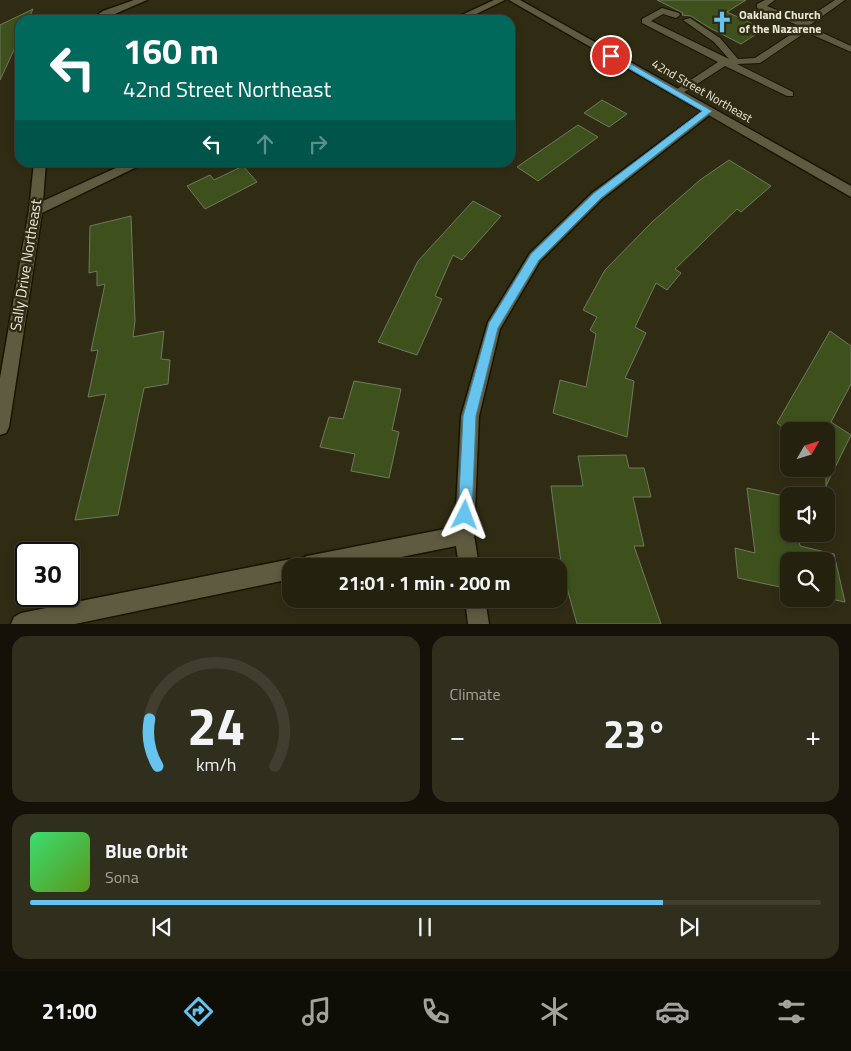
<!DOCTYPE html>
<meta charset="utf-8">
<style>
:root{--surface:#24210f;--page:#302e1d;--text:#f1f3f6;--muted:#a3a39e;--line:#413e2f;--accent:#66c4ef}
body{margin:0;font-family:"Titillium Web",sans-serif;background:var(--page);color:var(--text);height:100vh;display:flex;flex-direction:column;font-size:19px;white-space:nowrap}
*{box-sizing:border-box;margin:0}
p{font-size:16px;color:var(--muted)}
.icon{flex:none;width:28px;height:28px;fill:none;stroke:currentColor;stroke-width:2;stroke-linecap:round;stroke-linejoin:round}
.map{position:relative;height:624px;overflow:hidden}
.panel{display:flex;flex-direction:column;gap:12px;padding:12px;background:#141208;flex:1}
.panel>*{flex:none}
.banner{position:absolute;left:15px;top:15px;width:500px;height:152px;border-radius:15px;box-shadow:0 2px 8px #0003,0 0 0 1px var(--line);background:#00695c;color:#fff;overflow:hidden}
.needle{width:32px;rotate:51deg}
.tools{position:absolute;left:780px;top:422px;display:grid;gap:10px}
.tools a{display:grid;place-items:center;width:55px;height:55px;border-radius:10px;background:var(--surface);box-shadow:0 2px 8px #0003,0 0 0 1px var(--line);font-size:25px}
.speed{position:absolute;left:15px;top:542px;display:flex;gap:10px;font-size:25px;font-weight:700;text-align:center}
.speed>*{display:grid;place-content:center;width:65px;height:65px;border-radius:50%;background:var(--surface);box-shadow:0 2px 8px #0003,0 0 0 1px var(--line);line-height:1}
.speed .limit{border:2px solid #111;border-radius:8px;background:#fff;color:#111}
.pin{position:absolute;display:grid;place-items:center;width:42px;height:42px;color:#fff;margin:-21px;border:2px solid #fff;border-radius:50%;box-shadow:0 1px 5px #0007}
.me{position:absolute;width:55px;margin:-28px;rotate:3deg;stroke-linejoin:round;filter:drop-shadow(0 0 4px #0008)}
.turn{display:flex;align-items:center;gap:18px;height:105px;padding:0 25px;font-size:22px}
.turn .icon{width:65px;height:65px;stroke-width:2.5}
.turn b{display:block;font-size:35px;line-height:42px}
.lanes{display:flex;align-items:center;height:48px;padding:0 25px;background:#0003;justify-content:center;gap:25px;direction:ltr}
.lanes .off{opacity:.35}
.big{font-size:38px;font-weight:700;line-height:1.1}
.panel .widget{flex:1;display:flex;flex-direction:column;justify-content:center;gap:8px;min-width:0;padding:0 18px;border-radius:15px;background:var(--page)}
.panel .dial{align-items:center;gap:0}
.dial svg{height:130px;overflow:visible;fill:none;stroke:var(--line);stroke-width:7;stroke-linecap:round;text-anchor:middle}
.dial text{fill:var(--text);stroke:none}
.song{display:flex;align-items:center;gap:15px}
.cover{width:60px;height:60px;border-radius:8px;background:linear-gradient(135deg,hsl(140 70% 55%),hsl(90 70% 35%))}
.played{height:5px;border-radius:2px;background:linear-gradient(90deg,var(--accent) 80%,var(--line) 80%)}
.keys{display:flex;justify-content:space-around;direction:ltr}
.heat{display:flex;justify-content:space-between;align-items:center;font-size:28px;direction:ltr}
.panel .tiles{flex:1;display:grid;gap:12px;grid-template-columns:1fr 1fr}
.widget:last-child{grid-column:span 2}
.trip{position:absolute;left:282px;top:558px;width:285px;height:50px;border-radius:15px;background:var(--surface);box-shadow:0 2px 8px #0003,0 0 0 1px var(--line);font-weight:700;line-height:50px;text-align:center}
.menu{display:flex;height:80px;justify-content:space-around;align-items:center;background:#0e0d06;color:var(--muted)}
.menu .icon{width:35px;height:35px}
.menu .current{color:var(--accent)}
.menu b{font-size:22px;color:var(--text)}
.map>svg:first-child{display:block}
.building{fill:#3e511d;stroke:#6f7960}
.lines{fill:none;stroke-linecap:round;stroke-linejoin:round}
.lane-casing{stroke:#181400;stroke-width:2}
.street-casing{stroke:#181400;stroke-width:3}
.secondary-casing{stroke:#181400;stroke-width:3}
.lane{fill:#5f5b41;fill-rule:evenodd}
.street{fill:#5f5b41;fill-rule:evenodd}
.secondary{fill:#5f5b41;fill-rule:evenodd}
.route{fill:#66c4ef;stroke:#427f9b}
.labels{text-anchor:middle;stroke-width:5;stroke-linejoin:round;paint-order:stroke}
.far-poi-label{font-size:12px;font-weight:bold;fill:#eae8d9;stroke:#302c14;text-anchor:start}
.far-street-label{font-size:12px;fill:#eae8d9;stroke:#302c14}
.street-label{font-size:15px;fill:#eae8d9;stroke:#302c14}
</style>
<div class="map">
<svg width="851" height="624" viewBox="0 0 851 624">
<rect width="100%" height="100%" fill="#302c14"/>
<g class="building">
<polygon points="657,0 746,0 727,12 764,29 741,44 708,27 691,16 682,15 683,13"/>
<polygon points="33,9 28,20 20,20 20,37 0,80 0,25"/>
<polygon points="602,100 627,114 609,127 584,113"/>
<polygon points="578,125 598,137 538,181 517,167"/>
<polygon points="729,160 771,186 741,212 737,209 675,269 681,273 667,290 656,283 635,327 646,333 625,378 634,381 627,437 553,413 560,380 586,387 596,334 590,330 597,317 583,310 605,270 652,222 700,180"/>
<polygon points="243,166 257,182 205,209 187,186 210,175 214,180"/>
<polygon points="473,201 501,216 462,260 453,255 435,296 442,299 417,355 378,342 418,261"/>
<polygon points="131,216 135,321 133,337 164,331 161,359 170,360 168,384 144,388 118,515 75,520 106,394 88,397 98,350 91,351 105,284 97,286 97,271 89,273 90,226"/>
<polygon points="830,331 851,346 851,384 831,422 851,435 826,486 826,431 789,431 777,423"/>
<polygon points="354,381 401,389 392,430 399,432 389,478 351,471 355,454 320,447 329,417 343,419"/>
<polygon points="626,455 629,468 644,468 651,497 633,497 644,546 634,546 661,624 577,624 562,570 551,486 583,486 578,456"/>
<polygon points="747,488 789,497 789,534 798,534 800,546 834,554 845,602 826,598 826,561 789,561 789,589 738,578 735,548 755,553"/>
</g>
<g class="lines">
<g class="lane-casing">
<polygon id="lane" points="765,0 775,0 767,6 803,21 835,0 845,0 810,25 812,28 851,46 851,52 806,32 760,63 737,64 793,92 793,96 787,96 725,66 680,95 674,95 674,91 718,62 642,23 642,19 662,8 679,13 680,15 676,18 663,14 651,21 729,59 714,42 683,20 690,18 720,38 738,59 755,58 802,27 757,8 757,4"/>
</g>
<g class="street-casing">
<g id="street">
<polygon points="134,0 147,0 101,20 90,20 103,11"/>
<polygon points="494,0 505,0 464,20 451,20"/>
<polygon points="708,107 714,111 712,113 602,199 540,261 500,329 479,416 474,535 479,566 459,566 456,546 356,566 291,566 291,579 75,624 11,624 14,617 21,613 291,559 298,563 300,559 307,556 455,527 461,416 488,322 530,253 592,193"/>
<polygon points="34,162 46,162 43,201 129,162 147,162 42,213 9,427 6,433 0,435 0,378 29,210"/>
<polygon points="465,599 485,599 489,624 468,624"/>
</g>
</g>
<g class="secondary-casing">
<polygon id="secondary" points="509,0 520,0 851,186 851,197"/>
</g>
<use href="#lane" class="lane"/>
<use href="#street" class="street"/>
<use href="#secondary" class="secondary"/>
</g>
<polygon class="route" points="609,54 614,54 712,111 601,198 539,260 498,328 476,416 472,515 470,520 465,522 460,520 458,515 463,416 489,323 531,254 594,193 702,111 609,57"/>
<defs>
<g id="church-bare" transform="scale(1.725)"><path d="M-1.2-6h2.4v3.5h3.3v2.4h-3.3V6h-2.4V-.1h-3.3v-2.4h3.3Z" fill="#66c4ef" stroke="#302c14" stroke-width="2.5" paint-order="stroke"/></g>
</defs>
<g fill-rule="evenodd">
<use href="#church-bare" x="722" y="22"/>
</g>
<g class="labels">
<g class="far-poi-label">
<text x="739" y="19">Oakland Church<tspan x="739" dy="14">of the Nazarene</tspan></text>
</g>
<g class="far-street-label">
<text transform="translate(702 91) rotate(30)" y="4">42nd Street Northeast</text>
</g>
<g class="street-label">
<text transform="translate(26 265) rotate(-81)" y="5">Sally Drive Northeast</text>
</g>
</g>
</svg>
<div class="tools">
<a><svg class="needle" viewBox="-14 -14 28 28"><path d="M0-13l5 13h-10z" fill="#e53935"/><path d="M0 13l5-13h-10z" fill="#a3a39e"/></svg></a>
<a><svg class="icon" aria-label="sound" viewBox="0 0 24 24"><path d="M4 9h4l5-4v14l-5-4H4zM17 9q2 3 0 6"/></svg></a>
<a><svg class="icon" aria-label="search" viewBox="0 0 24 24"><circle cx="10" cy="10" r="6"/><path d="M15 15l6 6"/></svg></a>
</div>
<div class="speed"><div class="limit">30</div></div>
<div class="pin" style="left:611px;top:56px;background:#d93025"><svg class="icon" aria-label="arrive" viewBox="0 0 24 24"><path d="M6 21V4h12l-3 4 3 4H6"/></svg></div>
<svg class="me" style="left:465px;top:515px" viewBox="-20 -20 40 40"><path d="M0-17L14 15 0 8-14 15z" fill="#66c4ef" stroke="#fff" stroke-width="4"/></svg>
<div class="trip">21:01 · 1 min · 200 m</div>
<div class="banner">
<div class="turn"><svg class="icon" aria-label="left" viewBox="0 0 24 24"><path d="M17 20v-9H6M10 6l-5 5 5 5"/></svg><div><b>160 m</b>42nd Street Northeast</div></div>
<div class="lanes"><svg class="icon" aria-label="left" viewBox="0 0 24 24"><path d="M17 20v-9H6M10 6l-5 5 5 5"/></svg><svg class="icon off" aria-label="ahead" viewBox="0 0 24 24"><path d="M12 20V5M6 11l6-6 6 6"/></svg><svg class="icon off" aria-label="right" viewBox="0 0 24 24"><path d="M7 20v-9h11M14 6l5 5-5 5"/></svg></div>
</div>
</div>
<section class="panel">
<div class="tiles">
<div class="widget dial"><svg viewBox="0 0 100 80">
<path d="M14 69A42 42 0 1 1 86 69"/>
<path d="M14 69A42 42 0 0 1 9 40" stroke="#66c4ef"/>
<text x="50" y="56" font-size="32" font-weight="700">24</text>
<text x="50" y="72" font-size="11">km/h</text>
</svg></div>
<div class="widget"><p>Climate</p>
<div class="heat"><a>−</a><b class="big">23°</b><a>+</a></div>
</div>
<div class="widget">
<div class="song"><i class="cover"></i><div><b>Blue Orbit</b><p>Sona</p></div></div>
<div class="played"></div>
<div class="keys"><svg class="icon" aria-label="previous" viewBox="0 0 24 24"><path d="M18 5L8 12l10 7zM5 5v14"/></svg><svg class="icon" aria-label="pause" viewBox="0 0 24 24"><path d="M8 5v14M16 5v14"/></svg><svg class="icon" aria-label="next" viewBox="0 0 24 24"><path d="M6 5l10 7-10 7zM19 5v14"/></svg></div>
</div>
</div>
</section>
<nav class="menu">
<b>21:00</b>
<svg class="icon current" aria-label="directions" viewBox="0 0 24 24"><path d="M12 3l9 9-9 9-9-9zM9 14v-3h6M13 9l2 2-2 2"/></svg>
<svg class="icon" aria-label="music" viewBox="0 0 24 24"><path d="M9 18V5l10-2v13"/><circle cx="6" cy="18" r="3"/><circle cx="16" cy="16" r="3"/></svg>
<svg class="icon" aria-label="phone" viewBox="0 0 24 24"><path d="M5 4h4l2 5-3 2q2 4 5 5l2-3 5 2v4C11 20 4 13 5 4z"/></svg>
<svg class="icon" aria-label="climate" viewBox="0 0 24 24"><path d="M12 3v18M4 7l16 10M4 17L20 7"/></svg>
<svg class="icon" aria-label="car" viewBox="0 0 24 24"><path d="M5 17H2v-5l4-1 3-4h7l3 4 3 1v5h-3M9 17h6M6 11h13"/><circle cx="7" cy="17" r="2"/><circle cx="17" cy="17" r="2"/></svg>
<svg class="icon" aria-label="filters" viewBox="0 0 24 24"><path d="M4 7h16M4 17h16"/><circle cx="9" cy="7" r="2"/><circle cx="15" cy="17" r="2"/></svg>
</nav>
